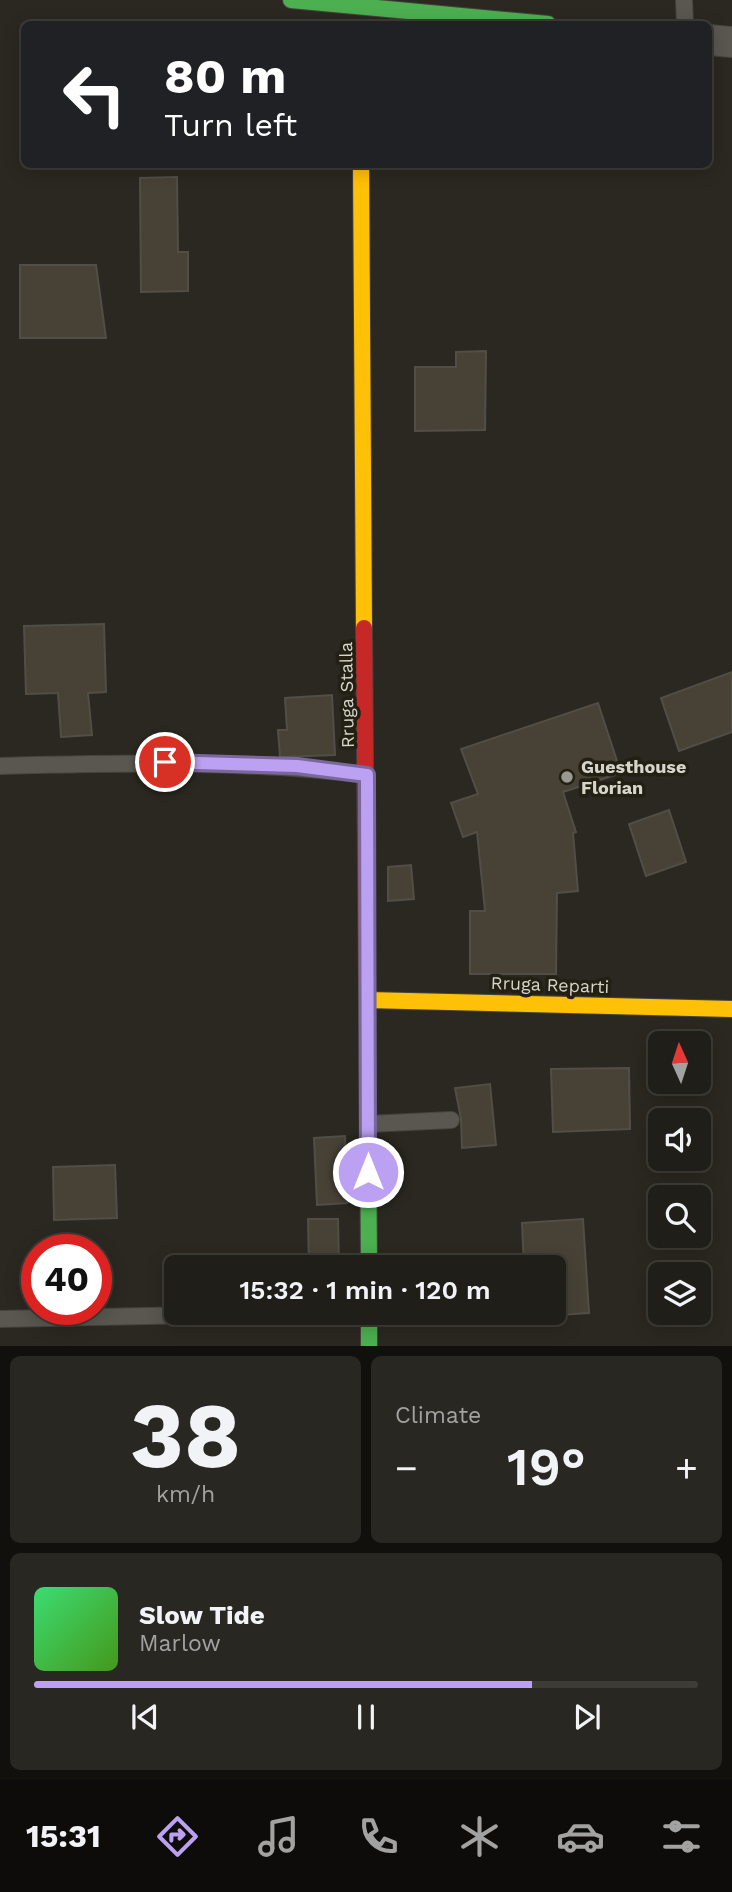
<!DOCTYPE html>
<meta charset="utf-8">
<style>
:root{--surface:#201e18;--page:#282721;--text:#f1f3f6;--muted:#a2a2a2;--line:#3d3c37;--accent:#bca0f2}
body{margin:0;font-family:"Work Sans",sans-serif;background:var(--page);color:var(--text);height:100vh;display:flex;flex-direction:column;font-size:26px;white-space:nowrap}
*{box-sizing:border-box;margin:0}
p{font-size:23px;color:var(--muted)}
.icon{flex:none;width:38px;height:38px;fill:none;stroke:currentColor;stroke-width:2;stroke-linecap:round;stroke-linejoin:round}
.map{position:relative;height:1346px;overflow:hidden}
.details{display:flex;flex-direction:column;gap:10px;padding:10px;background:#12100d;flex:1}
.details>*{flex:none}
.banner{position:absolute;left:21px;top:21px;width:691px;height:147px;border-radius:10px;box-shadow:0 4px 18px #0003,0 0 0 2px var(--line);background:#202124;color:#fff;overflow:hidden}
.needle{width:46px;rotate:357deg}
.buttons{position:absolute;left:648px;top:1031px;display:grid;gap:14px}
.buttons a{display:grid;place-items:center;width:63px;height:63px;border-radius:10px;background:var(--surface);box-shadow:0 4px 18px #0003,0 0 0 2px var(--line);font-size:35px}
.speed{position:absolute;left:21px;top:1234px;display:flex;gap:14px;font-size:35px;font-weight:700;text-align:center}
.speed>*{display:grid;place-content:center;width:91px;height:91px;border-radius:50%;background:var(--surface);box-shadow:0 4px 18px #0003,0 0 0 2px var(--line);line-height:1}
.speed .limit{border:10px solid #d22;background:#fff;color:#111}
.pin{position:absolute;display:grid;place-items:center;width:60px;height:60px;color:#fff;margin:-30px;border:4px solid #fff;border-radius:50%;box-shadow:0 2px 7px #0007}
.me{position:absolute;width:77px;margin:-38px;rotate:0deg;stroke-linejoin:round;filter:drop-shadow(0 0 5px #0008)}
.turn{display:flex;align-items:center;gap:24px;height:147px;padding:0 28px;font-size:32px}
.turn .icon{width:91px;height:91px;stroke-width:2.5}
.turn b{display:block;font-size:49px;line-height:60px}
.big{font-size:52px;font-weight:600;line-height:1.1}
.details .card{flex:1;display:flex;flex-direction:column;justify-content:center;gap:10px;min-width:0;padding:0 24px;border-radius:10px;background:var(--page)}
.details .dial{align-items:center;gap:0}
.dial b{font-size:91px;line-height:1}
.song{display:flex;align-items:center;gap:21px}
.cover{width:84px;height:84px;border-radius:10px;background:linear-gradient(135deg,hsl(140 70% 55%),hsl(100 70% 35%))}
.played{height:7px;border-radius:4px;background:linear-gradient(90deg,var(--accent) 75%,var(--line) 75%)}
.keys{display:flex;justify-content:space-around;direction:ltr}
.heat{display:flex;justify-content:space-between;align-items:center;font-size:38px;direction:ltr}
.details .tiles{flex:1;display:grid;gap:10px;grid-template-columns:1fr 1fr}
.card:last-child{grid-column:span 2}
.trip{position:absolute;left:164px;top:1255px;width:402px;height:70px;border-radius:10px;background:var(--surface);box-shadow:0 4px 18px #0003,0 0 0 2px var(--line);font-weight:600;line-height:70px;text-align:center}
.tabs{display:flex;height:112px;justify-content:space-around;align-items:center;background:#0d0c0a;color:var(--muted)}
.tabs .icon{width:49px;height:49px}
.tabs .current{color:var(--accent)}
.tabs b{font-size:32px;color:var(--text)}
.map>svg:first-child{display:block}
.building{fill:#484236;stroke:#514e48;stroke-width:2}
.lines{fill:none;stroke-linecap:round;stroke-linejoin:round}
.lane-casing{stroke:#45433c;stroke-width:18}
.street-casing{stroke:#45433c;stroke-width:32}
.fast-casing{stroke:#45433c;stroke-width:18}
.slow-casing{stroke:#45433c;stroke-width:18}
.jam-casing{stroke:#45433c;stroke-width:18}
.lane{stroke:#595750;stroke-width:16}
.street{stroke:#595750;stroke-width:30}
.fast{stroke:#4caf50;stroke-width:16}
.slow{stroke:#ffc107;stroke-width:16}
.jam{stroke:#c62828;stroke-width:16}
.route-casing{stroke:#7a689d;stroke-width:18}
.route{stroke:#bca0f2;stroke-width:12}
.poi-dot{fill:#9a988f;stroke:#232013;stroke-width:2.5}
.labels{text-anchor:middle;stroke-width:7;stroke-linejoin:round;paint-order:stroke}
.street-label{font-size:18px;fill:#d6d4cb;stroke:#232013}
.poi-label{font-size:18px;font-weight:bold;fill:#d6d4cb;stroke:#232013;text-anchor:start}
</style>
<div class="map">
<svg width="732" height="1346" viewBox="0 0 732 1346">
<rect width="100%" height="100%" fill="#2a2820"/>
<g class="building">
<polygon points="177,177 178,252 188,252 188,291 141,292 140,178"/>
<polygon points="20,265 96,265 106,338 20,338"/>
<polygon points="486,351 485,430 415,431 415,367 456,367 456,352"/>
<polygon points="104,624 106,692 88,693 92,735 61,737 58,693 26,694 24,626"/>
<polygon points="732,672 732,732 679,751 661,698"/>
<polygon points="332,695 335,755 280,757 278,730 287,730 285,698"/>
<polygon points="598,703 621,773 563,792 576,832 573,833 578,891 557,893 556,974 470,974 470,911 485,911 477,832 463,837 451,803 478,794 461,749"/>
<polygon points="669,810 686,862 646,876 629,824"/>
<polygon points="411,865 414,899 388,901 388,867"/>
<polygon points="629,1068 630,1129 553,1132 551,1069"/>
<polygon points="490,1084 496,1145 462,1148 461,1119 455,1088"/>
<polygon points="345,1136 347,1203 317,1205 314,1138"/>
<polygon points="115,1165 117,1218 54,1220 53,1167"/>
<polygon points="308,1219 338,1219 339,1267 309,1267"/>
<polygon points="583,1219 589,1313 528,1317 527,1312 555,1312 555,1267 524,1267 522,1223"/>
</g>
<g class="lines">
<g class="lane-casing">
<g id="lane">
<polyline points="684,0 685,24"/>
<path d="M 0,766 C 123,763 244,760 367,775"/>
<polyline points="368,1124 451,1120"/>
<polyline points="0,1319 336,1312"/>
</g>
</g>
<g class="street-casing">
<polyline id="street" points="709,40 732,42"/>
</g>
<g class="fast-casing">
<g id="fast">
<polyline points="291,0 548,24"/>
<polyline points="367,992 369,1267"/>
<polyline points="369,1312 369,1346"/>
</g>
</g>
<g class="slow-casing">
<g id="slow">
<polyline points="361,164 364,628"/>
<polyline points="367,1000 732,1009"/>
</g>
</g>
<g class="jam-casing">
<polyline id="jam" points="364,628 367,992"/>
</g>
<use href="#lane" class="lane"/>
<use href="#street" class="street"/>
<use href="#fast" class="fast"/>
<use href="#slow" class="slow"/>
<use href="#jam" class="jam"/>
</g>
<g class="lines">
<g class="route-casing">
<polyline id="route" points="165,762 297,766 367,775 368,1172"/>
</g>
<use href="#route" class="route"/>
</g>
<circle class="poi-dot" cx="567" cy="777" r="7"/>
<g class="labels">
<g class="street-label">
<text transform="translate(347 695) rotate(-91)" y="6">Rruga Stalla</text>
<text transform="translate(550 985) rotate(2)" y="6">Rruga Reparti</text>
</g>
<g class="poi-label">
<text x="581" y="773">Guesthouse<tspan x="581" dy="21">Florian</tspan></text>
</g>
</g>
</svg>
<div class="buttons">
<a><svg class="needle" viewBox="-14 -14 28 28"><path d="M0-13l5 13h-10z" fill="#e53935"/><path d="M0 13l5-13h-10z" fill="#a2a2a2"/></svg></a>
<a><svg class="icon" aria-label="sound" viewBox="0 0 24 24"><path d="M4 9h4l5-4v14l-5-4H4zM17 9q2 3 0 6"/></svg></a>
<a><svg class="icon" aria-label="search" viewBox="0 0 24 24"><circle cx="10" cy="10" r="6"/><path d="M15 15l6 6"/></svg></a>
<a><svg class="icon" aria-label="layers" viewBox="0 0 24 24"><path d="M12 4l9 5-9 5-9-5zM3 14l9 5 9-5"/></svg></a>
</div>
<div class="speed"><div class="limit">40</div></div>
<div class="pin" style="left:165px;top:762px;background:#d93025"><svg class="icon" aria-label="arrive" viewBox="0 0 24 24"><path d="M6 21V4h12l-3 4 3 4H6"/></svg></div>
<svg class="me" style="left:368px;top:1172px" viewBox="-20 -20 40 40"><circle r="17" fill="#bca0f2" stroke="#fff" stroke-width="3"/><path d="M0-11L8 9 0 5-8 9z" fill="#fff"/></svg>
<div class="trip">15:32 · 1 min · 120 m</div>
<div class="banner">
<div class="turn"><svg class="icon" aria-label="left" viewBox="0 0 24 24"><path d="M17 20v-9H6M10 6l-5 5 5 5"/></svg><div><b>80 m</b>Turn left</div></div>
</div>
</div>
<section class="details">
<div class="tiles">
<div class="card dial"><b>38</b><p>km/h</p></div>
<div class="card"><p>Climate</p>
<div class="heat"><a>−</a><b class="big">19°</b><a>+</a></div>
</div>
<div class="card">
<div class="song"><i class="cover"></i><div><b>Slow Tide</b><p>Marlow</p></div></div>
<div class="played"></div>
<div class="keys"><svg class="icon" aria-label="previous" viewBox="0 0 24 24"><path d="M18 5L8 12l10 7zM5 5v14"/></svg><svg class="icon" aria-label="pause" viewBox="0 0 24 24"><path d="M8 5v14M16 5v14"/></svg><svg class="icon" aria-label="next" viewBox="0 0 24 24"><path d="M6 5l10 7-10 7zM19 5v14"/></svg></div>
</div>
</div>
</section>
<nav class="tabs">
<b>15:31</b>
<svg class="icon current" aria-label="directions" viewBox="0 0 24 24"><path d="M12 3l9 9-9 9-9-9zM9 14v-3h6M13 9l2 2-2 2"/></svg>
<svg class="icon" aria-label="music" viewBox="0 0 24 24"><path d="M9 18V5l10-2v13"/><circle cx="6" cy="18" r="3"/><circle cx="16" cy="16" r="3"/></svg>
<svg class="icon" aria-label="phone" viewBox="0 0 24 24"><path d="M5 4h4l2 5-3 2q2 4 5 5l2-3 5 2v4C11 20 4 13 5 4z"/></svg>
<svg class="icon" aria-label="climate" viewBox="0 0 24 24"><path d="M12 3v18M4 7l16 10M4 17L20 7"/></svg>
<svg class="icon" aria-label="car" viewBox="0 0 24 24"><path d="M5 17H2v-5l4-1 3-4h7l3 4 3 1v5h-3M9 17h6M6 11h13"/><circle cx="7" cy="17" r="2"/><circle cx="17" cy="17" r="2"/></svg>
<svg class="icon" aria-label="filters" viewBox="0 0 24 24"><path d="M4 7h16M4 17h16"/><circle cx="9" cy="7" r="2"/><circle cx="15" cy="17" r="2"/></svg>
</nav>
